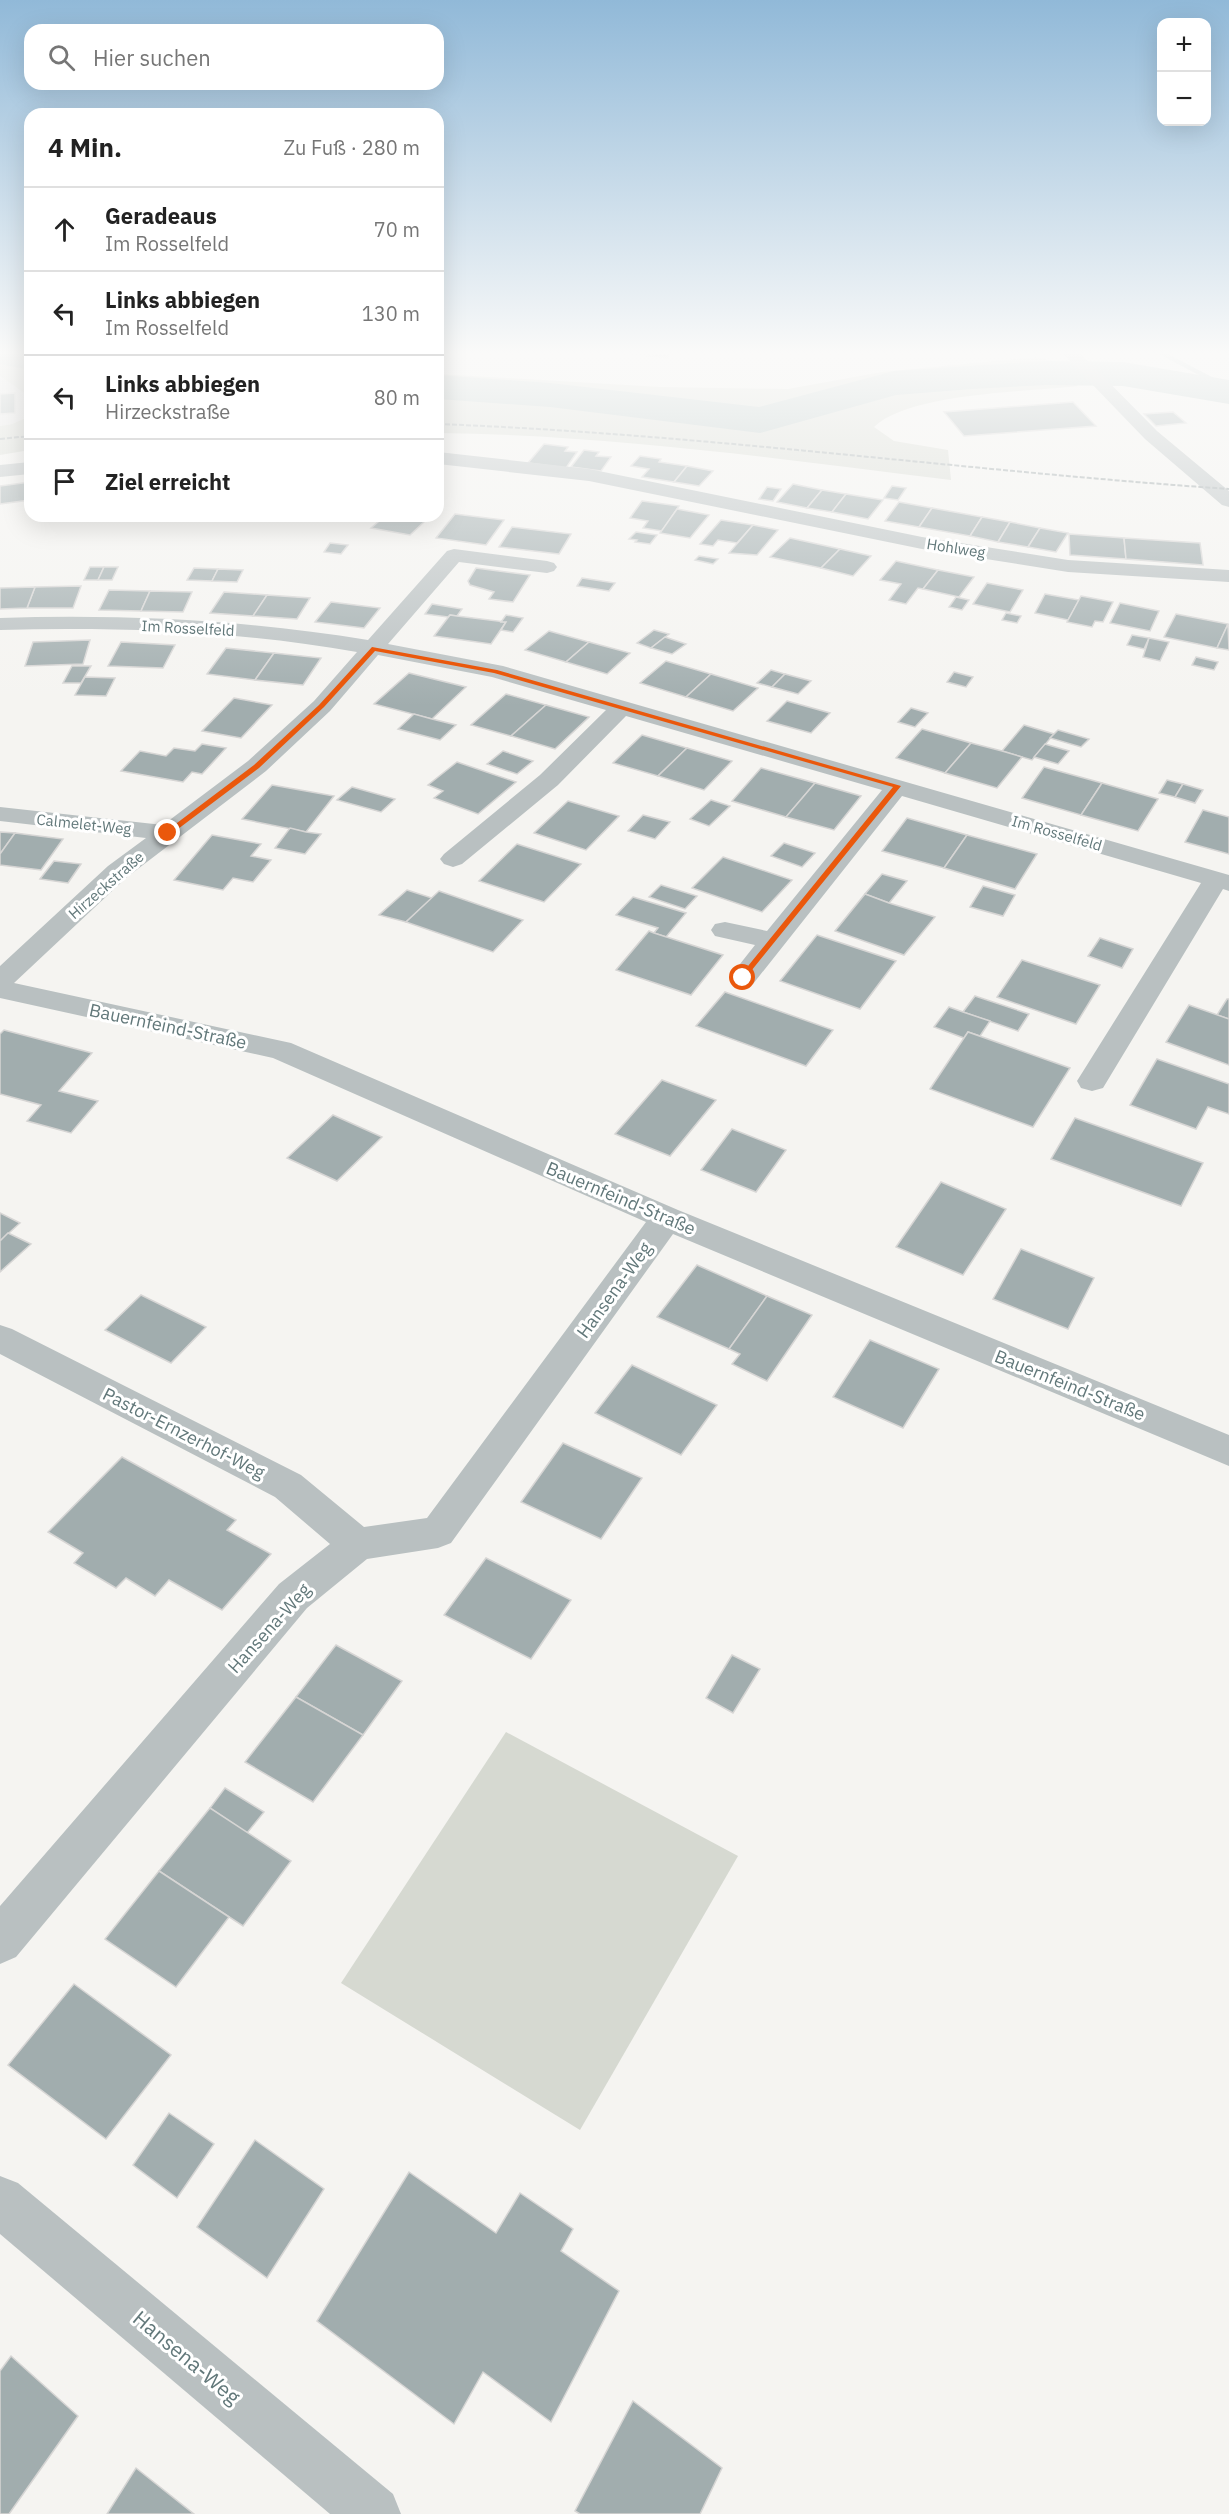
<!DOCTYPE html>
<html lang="de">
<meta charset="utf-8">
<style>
body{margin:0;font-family:"IBM Plex Sans",sans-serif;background:#f2f2f2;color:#222}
.controls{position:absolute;right:18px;top:18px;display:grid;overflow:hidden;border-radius:12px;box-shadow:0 6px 24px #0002}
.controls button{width:54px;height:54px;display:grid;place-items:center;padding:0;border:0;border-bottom:2px solid #e0e0e0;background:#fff;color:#222;font:30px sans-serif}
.stop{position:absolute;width:18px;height:18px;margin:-14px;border:4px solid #ea580c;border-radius:50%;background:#fff}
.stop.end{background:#ea580c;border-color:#fff;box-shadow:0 2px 6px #0008}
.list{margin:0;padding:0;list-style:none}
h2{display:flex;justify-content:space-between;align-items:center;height:78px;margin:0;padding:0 24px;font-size:26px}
h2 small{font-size:20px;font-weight:400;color:#767676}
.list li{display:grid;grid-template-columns:39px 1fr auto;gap:18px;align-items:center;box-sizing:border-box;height:84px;padding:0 24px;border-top:2px solid #e0e0e0}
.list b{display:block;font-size:22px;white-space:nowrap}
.list p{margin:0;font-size:20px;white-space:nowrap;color:#767676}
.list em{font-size:20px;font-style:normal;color:#767676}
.icon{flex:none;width:33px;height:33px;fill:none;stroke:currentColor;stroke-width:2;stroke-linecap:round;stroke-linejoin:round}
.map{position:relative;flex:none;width:1229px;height:2514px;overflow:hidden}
.search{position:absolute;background:#fff;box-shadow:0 6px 24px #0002;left:24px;top:24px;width:420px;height:66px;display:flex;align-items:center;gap:15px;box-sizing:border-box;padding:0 21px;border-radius:18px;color:#767676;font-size:22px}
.panel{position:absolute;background:#fff;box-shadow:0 6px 24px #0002;left:24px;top:108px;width:420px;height:414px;border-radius:18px}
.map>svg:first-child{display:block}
.built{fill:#e5e5e5}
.green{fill:#d6d9d1}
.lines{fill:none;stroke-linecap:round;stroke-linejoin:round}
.stream{fill:#b0c1c0;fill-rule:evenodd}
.river{fill:#b0c1c0;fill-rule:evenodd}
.building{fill:#a1adae;stroke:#d6d5d4;stroke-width:1.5}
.street{fill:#b9c0c1;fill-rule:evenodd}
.rail{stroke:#9aa4a6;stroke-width:2;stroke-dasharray:5 2;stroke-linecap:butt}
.route{fill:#ea580c}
.labels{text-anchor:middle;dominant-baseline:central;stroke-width:6;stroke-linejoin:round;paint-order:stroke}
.far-street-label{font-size:15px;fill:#62787a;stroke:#fff}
.street-label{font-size:18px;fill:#62787a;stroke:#fff}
.near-street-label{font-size:21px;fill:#62787a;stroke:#fff}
</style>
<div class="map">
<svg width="1229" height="2514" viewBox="0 0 1229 2514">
<rect width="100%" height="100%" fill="#f5f4f1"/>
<!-- built -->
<path class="built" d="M0 376 30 397V416L12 424 0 426Z"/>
<!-- green -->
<g class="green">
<path d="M0 354H30V397L0 376Z"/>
<path d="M1036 357 1057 362 1078 386C1027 392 909 393 874 427L894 441 948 450 951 480C781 459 610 435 438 433V374L660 387 788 389 882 372Z"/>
<path d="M30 416V450L0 455V426L12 424Z"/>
<path d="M506 1732 738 1856 580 2130 341 1983Z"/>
</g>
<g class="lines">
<!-- stream -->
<path class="stream" d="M1159 354H1168L1229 386V391Z"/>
<!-- river -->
<g class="river">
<path d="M0 354H30V370L0 364Z"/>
<path d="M1046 361 1123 362 1229 380V404L1123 386 1046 385 972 389 896 395 760 433 550 407 438 399V375L550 383 759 407 894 371Z"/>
</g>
</g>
<!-- building -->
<g class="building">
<path d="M630 354H669L668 358Z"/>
<path d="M15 393V413L0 414V394Z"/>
<path d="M1073 402 1096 426 964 436 944 412Z"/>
<path d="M1173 412 1186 423 1156 426 1144 414Z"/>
<path d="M544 444 568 447 565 451 577 452 566 468 528 463Z"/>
<path d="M584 450 599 452 596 456 611 457 601 471 571 467Z"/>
<path d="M640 456 661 459 659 462 687 466 674 482 642 477 649 469 631 466Z"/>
<path d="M687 466 713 471 699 486 674 482Z"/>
<path d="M30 482V500L0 504V486Z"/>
<path d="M793 484 822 490 807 508 777 502Z"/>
<path d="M892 486 906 488 898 500 884 498Z"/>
<path d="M767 487 781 489 773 501 759 499Z"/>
<path d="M822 490 846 494 832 512 807 508Z"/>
<path d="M846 494 883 500 868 519 832 512Z"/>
<path d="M642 501 679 506 662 531 643 528 648 521 630 518Z"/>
<path d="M899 502 932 508 919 527 885 521Z"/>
<path d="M932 508 982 517 970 536 919 527Z"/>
<path d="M677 509 709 515 690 538 660 533Z"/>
<path d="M455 514 504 520 486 545 436 538Z"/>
<path d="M385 516H396L425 521 410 535 371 528Z"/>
<path d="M982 517 1010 522 998 542 970 536Z"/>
<path d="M721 520 753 525 737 543 718 540 713 546 700 544Z"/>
<path d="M1010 522 1040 528 1028 547 998 542Z"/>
<path d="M753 525 778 530 757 555 729 553Z"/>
<path d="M512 527 571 534 559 554 499 547Z"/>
<path d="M1040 528 1068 533 1056 552 1028 547Z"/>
<path d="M636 532 657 535 650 544 635 542 637 540 629 539Z"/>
<path d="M1069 534 1124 538 1126 559 1070 555Z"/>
<path d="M790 538 840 549 821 568 770 557Z"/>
<path d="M1124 538 1200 543 1203 565 1126 559Z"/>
<path d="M330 543 348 545 341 554 324 552Z"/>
<path d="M840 549 871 556 853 576 821 568Z"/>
<path d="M699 556 718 559 713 564 695 560Z"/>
<path d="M896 561 938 570 923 589 918 588 906 604 889 600 901 584 880 580Z"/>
<path d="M90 567H104L98 580H84Z"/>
<path d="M104 567H118L112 580H98Z"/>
<path d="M194 568 218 569 212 581 187 580Z"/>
<path d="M476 568 530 575 513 602 489 599 494 592 470 585 468 581Z"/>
<path d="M218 569 243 570 237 582 212 581Z"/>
<path d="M938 570 974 577 959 597 923 589Z"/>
<path d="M582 578 615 583 609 591 577 586Z"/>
<path d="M987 583 1023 590 1010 612 973 604Z"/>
<path d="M81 586 73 608H27L35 587Z"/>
<path d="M35 587 27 608 0 609V588Z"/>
<path d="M109 590 150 591 141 611 99 610Z"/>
<path d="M150 591 192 592 183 612 141 611Z"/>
<path d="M224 592 267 595 253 616 210 613Z"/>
<path d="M1045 594 1079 600 1068 620 1035 613Z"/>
<path d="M267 595 310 598 297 619 253 616Z"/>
<path d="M1081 596 1113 602 1103 622 1095 621 1092 627 1067 622Z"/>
<path d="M956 597 969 600 962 610 949 607Z"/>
<path d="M331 602 380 608 364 628 315 622Z"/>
<path d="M1120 603 1159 611 1150 631 1110 623Z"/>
<path d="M432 604 462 609 457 616 450 615 448 617 425 614Z"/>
<path d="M1006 613 1021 616 1017 623 1002 620Z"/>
<path d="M1176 614 1228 624 1217 648 1164 637Z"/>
<path d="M450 615 457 616 506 622 491 644 434 636Z"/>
<path d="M506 615 523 618 513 632 501 630 506 622H501Z"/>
<path d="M1228 624 1229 650 1217 648Z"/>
<path d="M654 630 669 634 651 648 637 643Z"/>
<path d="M549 631 589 642 566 662 525 650Z"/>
<path d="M1132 635 1149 638 1144 649 1127 645Z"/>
<path d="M665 637 686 644 672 654 651 648Z"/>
<path d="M1149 638 1169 642 1160 661 1143 657Z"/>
<path d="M90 640 83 664 25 666 33 642Z"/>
<path d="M121 642 175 645 163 668 108 666Z"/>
<path d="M589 642 630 653 607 674 566 662Z"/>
<path d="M226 648 274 653 255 680 207 674Z"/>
<path d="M274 653 321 658 303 685 255 680Z"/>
<path d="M1196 657 1218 662 1214 670 1192 665Z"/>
<path d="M666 661 711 674 686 697 640 683Z"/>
<path d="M72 666H91L81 683H63Z"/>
<path d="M771 670 785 674 772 687 757 683Z"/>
<path d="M954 672 973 677 966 687 947 682Z"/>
<path d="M409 673 466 687 432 719 374 704Z"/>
<path d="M711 674 758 688 733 711 686 697Z"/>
<path d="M785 674 811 681 798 694 772 687Z"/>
<path d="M85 677 115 678 106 696 75 695Z"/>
<path d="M506 694 546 705 511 736 471 725Z"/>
<path d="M234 698 272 705 241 738 202 731Z"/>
<path d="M787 701 830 713 811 733 767 721Z"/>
<path d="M546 705 589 717 555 749 511 736Z"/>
<path d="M911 708 928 713 915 727 898 722Z"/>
<path d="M414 714 432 719 456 725 440 740 398 729Z"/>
<path d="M1024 725 1054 734 1032 760 1002 751Z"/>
<path d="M922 729 971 743 945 773 896 758Z"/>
<path d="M1058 730 1089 739 1081 747 1050 738Z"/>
<path d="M642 735 687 748 658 776 613 763Z"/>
<path d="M971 743 1002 751 1022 757 997 788 945 773Z"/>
<path d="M202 744 226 748 202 774 192 772 183 782 121 771 140 751 166 756 174 748 195 751Z"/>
<path d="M1045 744 1069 751 1058 764 1034 757Z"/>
<path d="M687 748 732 761 704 790 658 776Z"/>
<path d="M503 751 533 761 517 774 487 764Z"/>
<path d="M457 762 516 782 478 814 434 798 443 791 428 785Z"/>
<path d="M1044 767 1102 783 1081 815 1022 798Z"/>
<path d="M761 768 815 783 786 817 732 801Z"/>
<path d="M1167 780 1183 784 1175 797 1159 793Z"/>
<path d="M815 783 861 796 834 830 786 817Z"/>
<path d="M1102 783 1158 799 1138 831 1081 815Z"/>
<path d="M1183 784 1203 790 1195 803 1175 797Z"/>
<path d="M272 785 334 796 306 832 242 819Z"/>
<path d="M352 787 395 799 381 812 337 800Z"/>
<path d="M711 800 730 806 709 826 690 819Z"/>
<path d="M568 801 619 816 586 850 534 833Z"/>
<path d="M1203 810 1229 817V854L1185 842Z"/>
<path d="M643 815 670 822 655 839 628 831Z"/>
<path d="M907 818 967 835 944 868 882 851Z"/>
<path d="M290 828 306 832 321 834 305 854 275 848Z"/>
<path d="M0 832 15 833 0 854Z"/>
<path d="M15 833 63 839 41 870 0 865V854Z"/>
<path d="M212 835 261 844 251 856 271 860 253 882 233 878 223 890 174 880Z"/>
<path d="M967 835 1037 854 1015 889 944 868Z"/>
<path d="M784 843 815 853 802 867 771 856Z"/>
<path d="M517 844 581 864 544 902 479 881Z"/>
<path d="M723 857 792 880 762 912 692 888Z"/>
<path d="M54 861 81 864 68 883 40 879Z"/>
<path d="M882 874 907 881 889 903 865 894Z"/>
<path d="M661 885 697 896 685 909 649 897Z"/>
<path d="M983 886 1015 895 1003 916 970 907Z"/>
<path d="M407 890 432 898 406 922 379 915Z"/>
<path d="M439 891 523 920 493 952 406 922Z"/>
<path d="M865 894 889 903 935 917 904 955 835 931Z"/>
<path d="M633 897 686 913 666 937 654 933 658 928 616 915Z"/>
<path d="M649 931 654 933 723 955 691 995 616 970Z"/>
<path d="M817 935 896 961 860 1009 780 981Z"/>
<path d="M1100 938 1133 949 1122 968 1088 956Z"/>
<path d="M1022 960 1100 985 1076 1024 997 997Z"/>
<path d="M725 992 833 1030 806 1066 696 1026Z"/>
<path d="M975 996 1029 1014 1018 1031 963 1012Z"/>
<path d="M1227 999H1229V1019L1217 1015Z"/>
<path d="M1189 1005 1229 1019V1065L1166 1042Z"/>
<path d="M949 1007 963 1012 990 1021 980 1036 968 1032 964 1038 934 1027Z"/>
<path d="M4 1030 92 1053 59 1091 98 1101 71 1133 27 1121 41 1105 0 1094V1034Z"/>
<path d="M968 1032 1070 1068 1033 1127 930 1089Z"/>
<path d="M1157 1059 1229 1084V1114L1208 1107 1196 1129 1130 1105Z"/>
<path d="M662 1080 716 1100 670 1156 615 1134Z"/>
<path d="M333 1115 382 1137 337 1181 287 1158Z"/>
<path d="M1075 1118 1203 1163 1181 1206 1051 1159Z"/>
<path d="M732 1129 786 1150 756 1192 701 1170Z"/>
<path d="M941 1182 1006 1209 963 1275 896 1247Z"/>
<path d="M0 1213 20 1223 0 1241Z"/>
<path d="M8 1233 31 1244 0 1272V1241Z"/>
<path d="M1021 1249 1094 1278 1068 1329 993 1299Z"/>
<path d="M697 1265 767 1296 729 1349 657 1317Z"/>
<path d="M141 1295 206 1327 171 1363 105 1330Z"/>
<path d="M767 1296 812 1315 767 1381 732 1364 740 1354 729 1349Z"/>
<path d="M870 1340 939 1369 903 1428 833 1397Z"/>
<path d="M632 1365 717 1405 681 1455 595 1413Z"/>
<path d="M563 1443 642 1478 601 1539 521 1502Z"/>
<path d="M122 1457 236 1520 227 1530 271 1554 222 1610 169 1580 155 1596 126 1578 116 1588 74 1563 83 1553 48 1532Z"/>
<path d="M486 1558 571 1600 531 1659 444 1615Z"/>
<path d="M336 1645 402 1681 363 1735 296 1697Z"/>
<path d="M732 1655 760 1669 733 1713 706 1698Z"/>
<path d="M296 1697 363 1735 313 1802 245 1762Z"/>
<path d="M225 1788 264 1812 247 1833 210 1808Z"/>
<path d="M210 1808 291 1861 243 1926 159 1871Z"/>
<path d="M159 1871 229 1917 176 1987 105 1939Z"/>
<path d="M74 1984 171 2055 106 2139 8 2065Z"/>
<path d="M169 2113 214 2144 177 2198 133 2165Z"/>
<path d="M255 2140 324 2189 267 2278 197 2227Z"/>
<path d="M409 2172 496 2233 520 2193 573 2229 561 2251 619 2291 551 2422 483 2372 454 2424 317 2321Z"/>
<path d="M11 2356 78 2416 9 2514H0V2371Z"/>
<path d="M633 2401 722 2468 700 2514H580L575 2511Z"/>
<path d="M136 2468 194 2514H107Z"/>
</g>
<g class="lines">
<!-- street -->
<g class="street">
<path d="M1063 354H1081L1157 431 1229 491V507L1222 505 1145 439Z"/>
<path d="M438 452 589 469 922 537 1068 560 1229 570V582L1068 572 922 549 589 481 438 464Z"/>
<path d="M30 462V474L0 477V465Z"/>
<path d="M454 549 547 561 554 563 557 567 554 571 547 573 459 562 388 644 503 666 1229 875V891L1223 889 1103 1088 1092 1091 1081 1088 1077 1081 1201 883 902 796 753 984 743 987 733 984 729 978 755 945 715 936 711 930 715 924 725 922 767 931 882 790 626 716 558 785 462 864 453 867 444 864 440 859 444 854 540 775 606 710 492 677 378 655 330 711 266 771 126 878 14 983 291 1043 678 1210 1229 1435V1466L673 1234 451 1543 438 1548 367 1559 307 1608 16 1957 0 1964V1906L279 1584 330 1544 275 1497 0 1354V1325L12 1329 301 1475 364 1527 427 1518 646 1222 273 1058 0 998V966L108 866 146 838 0 821V807L163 825 248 761 314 701 357 652C239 631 120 627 0 630V618C123 614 246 620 368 640L447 551Z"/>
<path d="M0 2176 18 2183 393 2494 401 2514H330L0 2234Z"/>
</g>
<!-- rail -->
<g class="rail">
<path d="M438 424C703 434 965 471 1229 489"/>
<path d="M0 439 30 436"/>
</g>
</g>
<!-- sky -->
<linearGradient id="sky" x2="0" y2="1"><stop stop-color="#91b9d8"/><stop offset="0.5" stop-color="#fafaf9"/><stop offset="1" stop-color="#fafaf9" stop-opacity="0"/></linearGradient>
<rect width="1229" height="706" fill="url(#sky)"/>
<!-- route -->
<path class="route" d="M372 647 497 670 901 786 743 981 739 978 740 976 893 787 494 673 375 651 324 707 259 768 170 835H165V832L254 765 319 705Z"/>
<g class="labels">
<!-- far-street labels -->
<g class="far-street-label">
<text transform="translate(956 548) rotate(9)">Hohlweg</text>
<text transform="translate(188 628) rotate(3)">Im Rosselfeld</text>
<text transform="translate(84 824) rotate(6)">Calmelet-Weg</text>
<text transform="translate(1057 833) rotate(16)">Im Rosselfeld</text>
<text transform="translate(106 885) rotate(-41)">Hirzeckstraße</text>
</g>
<!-- street labels -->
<g class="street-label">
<text transform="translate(168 1026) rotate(12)">Bauernfeind-Straße</text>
<text transform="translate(621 1198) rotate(23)">Bauernfeind-Straße</text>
<text transform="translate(614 1290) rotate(-54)">Hansena-Weg</text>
<text transform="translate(1070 1385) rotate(22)">Bauernfeind-Straße</text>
<text transform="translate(184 1433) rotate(27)">Pastor-Ernzerhof-Weg</text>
<text transform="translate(269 1628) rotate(-48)">Hansena-Weg</text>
</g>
<!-- near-street labels -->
<g class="near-street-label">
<text transform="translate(187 2357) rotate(40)">Hansena-Weg</text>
</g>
</g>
</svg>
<div class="controls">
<button>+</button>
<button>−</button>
</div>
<div class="stop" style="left:743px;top:978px"></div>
<div class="stop end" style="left:168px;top:833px"></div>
<div class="search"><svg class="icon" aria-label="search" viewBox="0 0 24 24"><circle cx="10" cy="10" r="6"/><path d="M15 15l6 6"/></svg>Hier suchen</div>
<section class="panel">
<h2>4 Min.<small>Zu Fuß · 280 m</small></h2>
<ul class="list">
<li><svg class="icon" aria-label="ahead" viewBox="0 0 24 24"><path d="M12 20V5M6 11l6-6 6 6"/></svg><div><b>Geradeaus</b><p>Im Rosselfeld</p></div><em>70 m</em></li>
<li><svg class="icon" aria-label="left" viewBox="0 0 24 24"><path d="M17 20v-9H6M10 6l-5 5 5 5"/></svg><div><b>Links abbiegen</b><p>Im Rosselfeld</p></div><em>130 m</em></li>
<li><svg class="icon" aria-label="left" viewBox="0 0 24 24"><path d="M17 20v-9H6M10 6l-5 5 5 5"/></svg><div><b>Links abbiegen</b><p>Hirzeckstraße</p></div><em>80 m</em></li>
<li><svg class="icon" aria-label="arrive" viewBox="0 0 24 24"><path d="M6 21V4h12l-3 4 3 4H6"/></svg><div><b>Ziel erreicht</b></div></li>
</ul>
</section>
</div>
